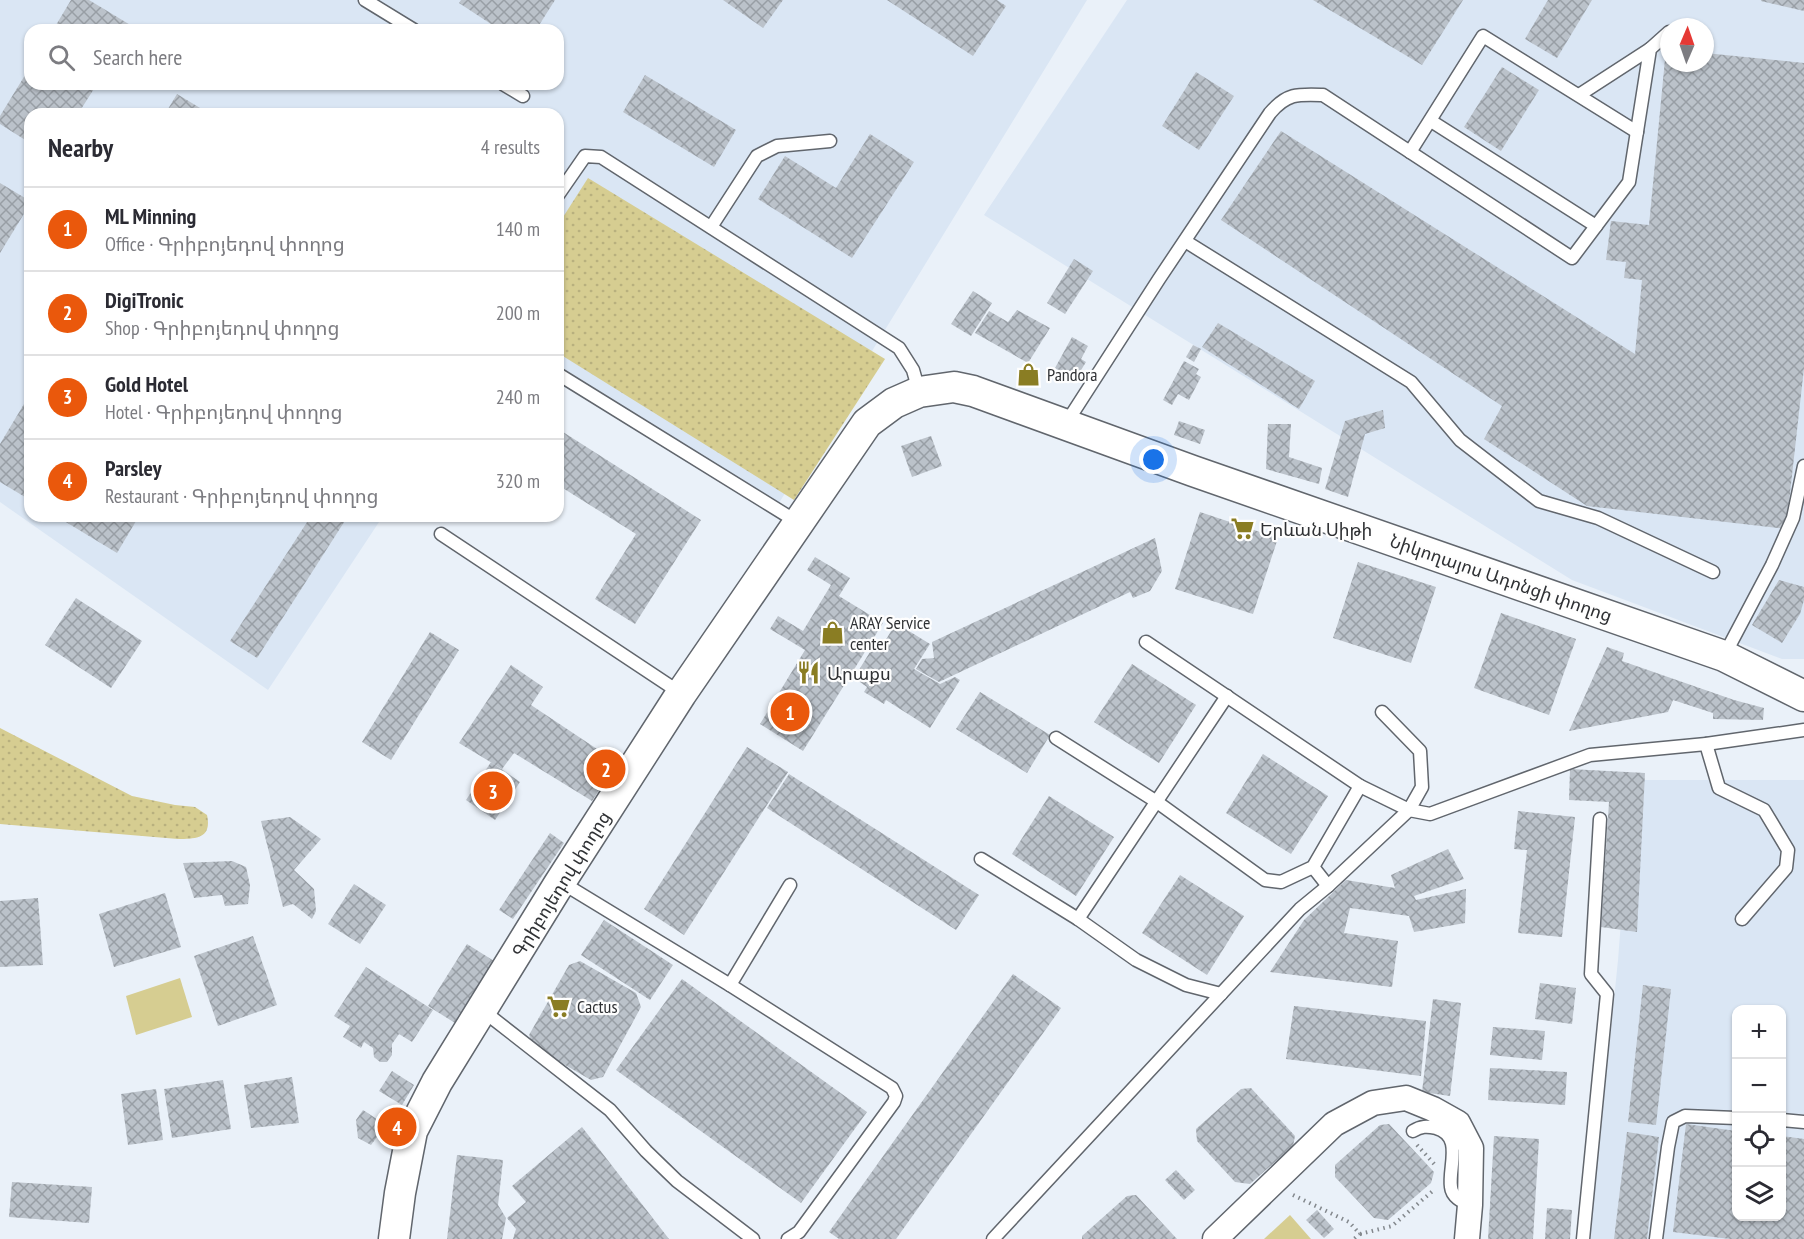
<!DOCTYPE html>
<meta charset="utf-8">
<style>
body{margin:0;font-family:"PT Sans Narrow","Noto Sans Armenian",sans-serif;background:#f7f7f7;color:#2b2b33}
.controls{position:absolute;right:18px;bottom:18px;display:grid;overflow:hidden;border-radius:12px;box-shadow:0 2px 4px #0004}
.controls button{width:54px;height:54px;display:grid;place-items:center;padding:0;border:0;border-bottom:2px solid #e1e1e2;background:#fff;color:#2b2b33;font:30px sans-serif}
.compass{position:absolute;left:1660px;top:18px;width:54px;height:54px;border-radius:50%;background:#fff;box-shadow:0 2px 4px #0004;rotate:2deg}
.you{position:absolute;left:1154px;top:460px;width:21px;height:21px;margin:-15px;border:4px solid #fff;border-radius:50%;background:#1a73e8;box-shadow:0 0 0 9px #1a73e833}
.badge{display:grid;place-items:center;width:39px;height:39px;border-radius:50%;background:#ea580c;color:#fff;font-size:20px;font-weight:700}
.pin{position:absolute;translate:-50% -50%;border:3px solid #fff;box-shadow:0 2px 6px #0006}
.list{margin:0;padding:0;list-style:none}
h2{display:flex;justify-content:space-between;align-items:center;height:78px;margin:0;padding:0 24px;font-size:26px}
h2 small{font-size:20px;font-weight:400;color:#7c7c81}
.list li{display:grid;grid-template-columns:39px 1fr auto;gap:18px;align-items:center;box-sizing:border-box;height:84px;padding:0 24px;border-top:2px solid #e1e1e2}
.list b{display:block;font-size:22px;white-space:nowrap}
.list p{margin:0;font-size:20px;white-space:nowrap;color:#7c7c81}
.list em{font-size:20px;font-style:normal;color:#7c7c81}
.icon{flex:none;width:33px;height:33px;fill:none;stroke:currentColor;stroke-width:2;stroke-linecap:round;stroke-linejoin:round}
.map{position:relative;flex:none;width:1804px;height:1239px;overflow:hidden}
.search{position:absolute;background:#fff;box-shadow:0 2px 4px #0004;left:24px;top:24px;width:540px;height:66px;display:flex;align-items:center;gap:15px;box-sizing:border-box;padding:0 21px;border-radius:18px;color:#7c7c81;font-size:22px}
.panel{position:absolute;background:#fff;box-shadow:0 2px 4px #0004;left:24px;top:108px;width:540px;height:414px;border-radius:18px}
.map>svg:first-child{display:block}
.built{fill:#dae6f4;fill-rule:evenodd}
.green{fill:#d6cd91}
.park{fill:url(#park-dots)}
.building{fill:url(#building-cross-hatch)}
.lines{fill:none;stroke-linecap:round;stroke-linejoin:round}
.service-casing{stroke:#61666d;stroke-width:15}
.minor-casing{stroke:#61666d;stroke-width:27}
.tertiary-casing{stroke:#61666d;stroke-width:33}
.path{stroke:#83888d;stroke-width:4;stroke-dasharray:1.5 4.5;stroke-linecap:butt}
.service{stroke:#fff;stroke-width:12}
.minor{stroke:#fff;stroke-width:24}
.tertiary{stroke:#fff;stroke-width:30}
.labels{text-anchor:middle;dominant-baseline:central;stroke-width:4.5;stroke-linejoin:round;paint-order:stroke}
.poi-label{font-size:18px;fill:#2f3134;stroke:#fefefe;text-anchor:start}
.street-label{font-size:18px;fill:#2f3134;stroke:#fefefe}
</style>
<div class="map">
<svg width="1804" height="1239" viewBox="0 0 1804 1239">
<defs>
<pattern id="park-dots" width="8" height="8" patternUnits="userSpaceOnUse" patternTransform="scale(1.5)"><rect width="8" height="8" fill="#d6cd91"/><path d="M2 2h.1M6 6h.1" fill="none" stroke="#b8b07e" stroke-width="1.8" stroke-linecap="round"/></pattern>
<pattern id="building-cross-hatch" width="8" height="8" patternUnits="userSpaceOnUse" patternTransform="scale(1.5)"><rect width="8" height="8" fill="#bbc2ca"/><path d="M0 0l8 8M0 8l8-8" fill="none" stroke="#989ea5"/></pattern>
</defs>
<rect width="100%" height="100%" fill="#eaf1f9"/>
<!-- built -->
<g class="built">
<path d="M0 0H1087L779 503 558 365V114H30V516H383L268 690 0 502ZM30 30H558V84H30Z"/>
<path d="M1127 0H1804V659H1782L1572 580 984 215ZM1669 27H1705V63H1669Z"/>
<path d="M1632 780H1804V1239H1590L1618 960ZM1736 1010H1782V1216H1736Z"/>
</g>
<!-- green -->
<g class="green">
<path d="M180 978 192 1017 136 1035 126 996Z"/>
<path d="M1290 1215 1311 1239H1264Z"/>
</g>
<!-- park -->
<g class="park">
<path d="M588 178 885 359 794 500 558 353V225Z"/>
<path d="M0 728 132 796 175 805 195 807 207 815C212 838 197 839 178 839L0 824Z"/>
</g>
<!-- building -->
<g class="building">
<path d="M71 0H89L132 26 130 30H53Z"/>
<path d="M461 0H555L536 30H500L459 3Z"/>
<path d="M723 0H783L763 28Z"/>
<path d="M887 0H997L1006 6 973 56Z"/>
<path d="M1313 0H1463L1422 65Z"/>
<path d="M1548 0H1592L1557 58 1525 39Z"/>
<path d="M1761 0H1804V11L1761 1Z"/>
<path d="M1666 49H1669V63H1705V53L1804 63V368L1786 529 1587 506 1484 439 1502 406 1221 220 1281 131 1635 354 1642 280 1624 278 1626 262 1606 260 1611 221 1649 225Z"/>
<path d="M30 67V84H97L78 114H30V143L0 124V116Z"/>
<path d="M1502 67 1539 90 1501 151 1464 127Z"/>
<path d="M1196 72 1234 96 1199 150 1162 126Z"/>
<path d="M645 75 736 130 714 167 623 112Z"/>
<path d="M177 94 210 114H165Z"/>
<path d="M870 134 914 162 852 258 758 199 785 156 836 188Z"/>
<path d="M0 183 30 201V204L0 253Z"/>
<path d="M1074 259 1093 271 1065 314 1047 303Z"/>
<path d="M973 291 992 303 971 336 951 324Z"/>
<path d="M1017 310 1050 328 1028 363 975 333 989 311 1008 322Z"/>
<path d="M1218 323 1315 381 1299 409 1202 347Z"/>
<path d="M1072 337 1088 346 1081 359 1086 362 1075 380 1055 368Z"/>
<path d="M1193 345 1201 349 1194 362 1186 357Z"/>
<path d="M1184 361 1199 369 1196 374 1201 377 1189 400 1178 394 1172 405 1163 400Z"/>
<path d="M30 394V500L0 482V444Z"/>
<path d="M1383 410 1385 428 1365 434 1348 497 1325 489 1345 421Z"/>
<path d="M1179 421 1205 430 1200 444 1174 435Z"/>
<path d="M1268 424H1291L1289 457 1322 468 1319 484 1266 469Z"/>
<path d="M563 432 701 520 635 624 595 599 636 534 558 485V440Z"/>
<path d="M931 436 942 466 912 477 901 446Z"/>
<path d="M1200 512 1278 538 1253 614 1175 589Z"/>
<path d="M56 516H139L117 553Z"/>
<path d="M311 516H348L257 658 230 641Z"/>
<path d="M1155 538 1162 571 1150 591 1133 598 1130 592 939 682 916 669 922 659 934 658 932 642Z"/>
<path d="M815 557 850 578 839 596 883 623 803 751 760 724 805 650 770 629 778 616 803 631 831 585 807 570Z"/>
<path d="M1358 562 1436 587 1411 663 1333 638Z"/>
<path d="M1779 580 1804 587V600L1800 614 1782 643 1752 625Z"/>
<path d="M76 598 142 641 111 688 45 645Z"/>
<path d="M1501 613 1576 639 1549 715 1474 688Z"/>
<path d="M896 623 930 644 914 669 940 684 955 677 960 680 930 728 886 700 884 704 864 692 867 687 854 678 873 647 879 651Z"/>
<path d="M430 632 459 650 391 760 362 742Z"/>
<path d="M1607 647 1624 653 1622 661 1734 700 1764 708 1763 720 1713 719V713L1673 700 1668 712 1569 731Z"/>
<path d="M1132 664 1196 705 1159 763 1094 722Z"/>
<path d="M511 665 543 687 531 705 615 761 603 784 592 801 514 753 502 769 459 743Z"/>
<path d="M980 692 1050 735 1027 773 956 729Z"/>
<path d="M747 747 788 772 684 935 644 909Z"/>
<path d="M1263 754 1328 796 1291 854 1226 813Z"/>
<path d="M491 762 520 782 495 820 466 800Z"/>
<path d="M1570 769 1645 773 1637 932 1601 927 1609 802 1569 800Z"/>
<path d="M789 774 979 895 956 930 767 808Z"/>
<path d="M1049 796 1114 837 1076 896 1012 854Z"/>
<path d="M1518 811 1575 817 1562 937 1518 933 1527 850 1514 849Z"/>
<path d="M290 817 321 839 294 870 314 889 316 911 312 919 293 904 283 907 261 821Z"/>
<path d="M550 833 564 843 513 919 499 910Z"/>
<path d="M1448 849 1464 879 1414 896 1416 900 1466 889 1465 923 1414 932 1409 916 1350 908 1344 933 1398 941 1392 987 1270 972 1304 920 1346 880 1395 888 1391 875Z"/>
<path d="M232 861 246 867 250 885 248 904 225 906 222 895 194 898 183 863Z"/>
<path d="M1180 875 1244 916 1207 975 1142 933Z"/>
<path d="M354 884 386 905 360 944 328 924Z"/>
<path d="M165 893 181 947 114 967 99 914Z"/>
<path d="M38 898 43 965 0 967V901Z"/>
<path d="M604 920 673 965 650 1000 581 955Z"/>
<path d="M253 936 277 1005 218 1026 194 956Z"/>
<path d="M467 944 494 961 455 1023 428 1006Z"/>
<path d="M580 961 636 993 641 1007 603 1077 591 1080 534 1047 529 1035 569 965Z"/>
<path d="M366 967 433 1010 412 1042 399 1034 392 1044V1055L387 1062H380L374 1057 373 1048 364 1042 361 1048 343 1037 350 1026 334 1016Z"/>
<path d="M1013 974 1061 1008 896 1239H839L829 1232Z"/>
<path d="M682 979 867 1112 801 1203 616 1070Z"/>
<path d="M1540 983 1576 988 1572 1024 1535 1019Z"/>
<path d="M1643 985 1671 989 1656 1125 1628 1122Z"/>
<path d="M1433 999 1461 1003 1450 1096 1422 1092Z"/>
<path d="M1294 1006 1426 1021 1421 1076 1286 1059Z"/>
<path d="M1493 1027 1545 1031 1542 1060 1490 1055Z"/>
<path d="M1490 1068 1567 1072 1565 1105 1488 1100Z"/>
<path d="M392 1071 414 1085 402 1105 379 1091Z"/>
<path d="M292 1077 299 1123 251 1128 244 1085Z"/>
<path d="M223 1080 231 1129 172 1138 164 1089Z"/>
<path d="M1251 1088 1295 1136 1293 1146 1250 1184 1235 1182 1197 1141 1196 1129 1241 1089Z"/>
<path d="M156 1089 163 1140 128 1145 121 1094Z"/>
<path d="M363 1110 386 1125 371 1145 358 1138 356 1120Z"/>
<path d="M1389 1124 1434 1172 1431 1183 1388 1220 1374 1218 1335 1177V1165L1380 1125Z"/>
<path d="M1686 1124 1736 1131V1216H1782V1136L1804 1139V1239H1730L1673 1232Z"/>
<path d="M582 1127 669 1239H513L516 1229 507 1218 526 1202 512 1186Z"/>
<path d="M1627 1132 1659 1137 1647 1239H1614Z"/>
<path d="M1494 1136 1539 1139 1533 1239H1488Z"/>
<path d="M457 1155 503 1160 498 1205 506 1218 502 1239H447Z"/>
<path d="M1176 1170 1195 1190 1184 1200 1165 1180Z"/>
<path d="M12 1182 92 1187 89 1223 9 1217Z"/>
<path d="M1136 1195 1177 1239H1082V1236L1127 1196Z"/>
<path d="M1547 1208 1572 1210 1570 1239H1545Z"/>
<path d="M1317 1210 1334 1229 1324 1238 1306 1220Z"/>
</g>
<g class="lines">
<defs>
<g id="service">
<path d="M365 0 414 30"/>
<path d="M503 84 523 96"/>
<path d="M1579 95 1650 49"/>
<path d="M1431 121 1596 226"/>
<path d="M1410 152 1483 36 1637 132"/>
<path d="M558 195 585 156 601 157 899 348 913 370 919 391"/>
<path d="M711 227 757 156 777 146 830 141"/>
<path d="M1185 241 1411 382 1460 440 1539 501 1598 518 1713 572"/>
<path d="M558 374 799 523"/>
<path d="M1065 425 1159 279 1270 113C1287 93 1298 94 1323 95L1572 258 1629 182 1650 49 1669 32"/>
<path d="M441 534 682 694"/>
<path d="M1146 642 1360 786 1409 810 1422 787 1420 751 1382 712"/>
<path d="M1724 656 1772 565 1793 518 1804 466"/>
<path d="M1056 738 1157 802 1265 880 1281 882 1313 867 1360 786"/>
<path d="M1706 744 1719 788 1764 810 1788 850 1786 868 1742 919"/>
<path d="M981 859 1078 919 1136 960 1186 985 1221 994"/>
<path d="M1313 867 1328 886"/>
<path d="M569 887 730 985 892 1088 896 1096 894 1102 799 1232 788 1239"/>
<path d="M1078 919 1227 696"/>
<path d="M730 985 790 885"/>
<path d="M491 1017 610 1110 646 1151 677 1181 753 1239"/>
<path d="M1782 1120 1804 1122"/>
<path d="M1413 1131C1421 1126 1427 1126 1436 1128 1464 1136 1448 1167 1451 1187 1452 1197 1461 1201 1470 1205"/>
<path d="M993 1239 1300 909 1328 886 1409 810 1430 814 1590 755 1706 744 1804 730"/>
<path d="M1583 1239 1607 994 1591 974 1600 819"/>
<path d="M1656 1239 1668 1147 1673 1122 1685 1116 1736 1118"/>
</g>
<path id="minor" d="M1215 1239 1334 1124 1373 1103 1406 1098 1433 1109 1458 1123 1471 1148 1470 1205 1467 1239"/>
<path id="tertiary" d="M394 1239 400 1193 412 1131 437 1082 559 884 681 694 867 423 894 403 919 392 954 387 973 391 1193 471 1724 656 1804 696"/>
</defs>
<!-- service casing -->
<use href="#service" class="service-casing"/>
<!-- minor casing -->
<use href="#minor" class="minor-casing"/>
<!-- tertiary casing -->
<use href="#tertiary" class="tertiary-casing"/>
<!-- path -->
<g class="path">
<path d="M1417 1145 1436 1166"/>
<path d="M1293 1195 1349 1222 1360 1234 1354 1239"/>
<path d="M1360 1234 1392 1226 1435 1189"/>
</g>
<!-- service -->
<use href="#service" class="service"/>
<!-- minor -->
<use href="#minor" class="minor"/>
<!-- tertiary -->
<use href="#tertiary" class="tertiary"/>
</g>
<!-- icons -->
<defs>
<symbol id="shop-bare" viewBox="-9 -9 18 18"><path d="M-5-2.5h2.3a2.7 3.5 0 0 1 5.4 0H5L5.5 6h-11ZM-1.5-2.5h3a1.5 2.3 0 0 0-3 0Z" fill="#8a7d23" stroke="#fefefe" stroke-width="2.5" paint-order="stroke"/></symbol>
<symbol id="supermarket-bare" viewBox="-9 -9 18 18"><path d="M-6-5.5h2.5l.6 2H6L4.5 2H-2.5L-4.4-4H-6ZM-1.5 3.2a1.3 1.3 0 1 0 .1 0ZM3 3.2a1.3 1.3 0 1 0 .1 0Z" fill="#8a7d23" stroke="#fefefe" stroke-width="2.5" paint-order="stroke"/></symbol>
<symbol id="restaurant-bare" viewBox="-9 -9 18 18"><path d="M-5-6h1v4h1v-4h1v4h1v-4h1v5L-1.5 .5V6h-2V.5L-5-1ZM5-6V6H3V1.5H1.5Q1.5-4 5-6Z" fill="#8a7d23" stroke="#fefefe" stroke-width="2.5" paint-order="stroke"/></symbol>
</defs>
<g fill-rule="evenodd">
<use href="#shop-bare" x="1012" y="358" width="33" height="33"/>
<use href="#supermarket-bare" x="1226" y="512" width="33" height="33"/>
<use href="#shop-bare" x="816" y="616" width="33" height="33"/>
<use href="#restaurant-bare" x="792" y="656" width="33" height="33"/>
<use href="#supermarket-bare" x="542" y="990" width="33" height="33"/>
</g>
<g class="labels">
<!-- poi labels -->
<g class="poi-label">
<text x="1047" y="374">Pandora</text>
<text x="1260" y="529">Երևան Սիթի</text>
<text x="850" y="622">ARAY Service<tspan x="850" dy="21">center</tspan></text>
<text x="827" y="673">Արաքս</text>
<text x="577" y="1006">Cactus</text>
</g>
<!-- street labels -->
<g class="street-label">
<text transform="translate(1501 578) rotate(19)">Նիկողայոս Ադոնցի փողոց</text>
<text transform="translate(561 884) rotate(-58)">Գրիբոյեդով փողոց</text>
</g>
</g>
</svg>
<div class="controls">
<button>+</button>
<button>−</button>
<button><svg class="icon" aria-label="locate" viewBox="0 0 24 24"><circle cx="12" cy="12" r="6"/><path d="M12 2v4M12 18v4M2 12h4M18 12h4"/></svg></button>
<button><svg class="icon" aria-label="layers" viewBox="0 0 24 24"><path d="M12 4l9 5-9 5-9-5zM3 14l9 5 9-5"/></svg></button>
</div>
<svg class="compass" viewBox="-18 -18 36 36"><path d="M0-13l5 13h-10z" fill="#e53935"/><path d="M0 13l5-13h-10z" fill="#7c7c81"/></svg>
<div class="you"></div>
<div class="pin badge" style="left:790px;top:712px">1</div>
<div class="pin badge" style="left:606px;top:769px">2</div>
<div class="pin badge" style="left:493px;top:791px">3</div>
<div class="pin badge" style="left:397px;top:1127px">4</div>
<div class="search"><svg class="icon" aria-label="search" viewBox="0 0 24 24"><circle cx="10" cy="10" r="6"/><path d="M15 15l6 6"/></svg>Search here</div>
<section class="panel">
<h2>Nearby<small>4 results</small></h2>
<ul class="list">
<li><span class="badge">1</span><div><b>ML Minning</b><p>Office · Գրիբոյեդով փողոց</p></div><em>140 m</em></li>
<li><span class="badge">2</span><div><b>DigiTronic</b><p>Shop · Գրիբոյեդով փողոց</p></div><em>200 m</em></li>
<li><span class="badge">3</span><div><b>Gold Hotel</b><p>Hotel · Գրիբոյեդով փողոց</p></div><em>240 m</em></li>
<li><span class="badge">4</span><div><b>Parsley</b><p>Restaurant · Գրիբոյեդով փողոց</p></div><em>320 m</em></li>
</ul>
</section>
</div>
